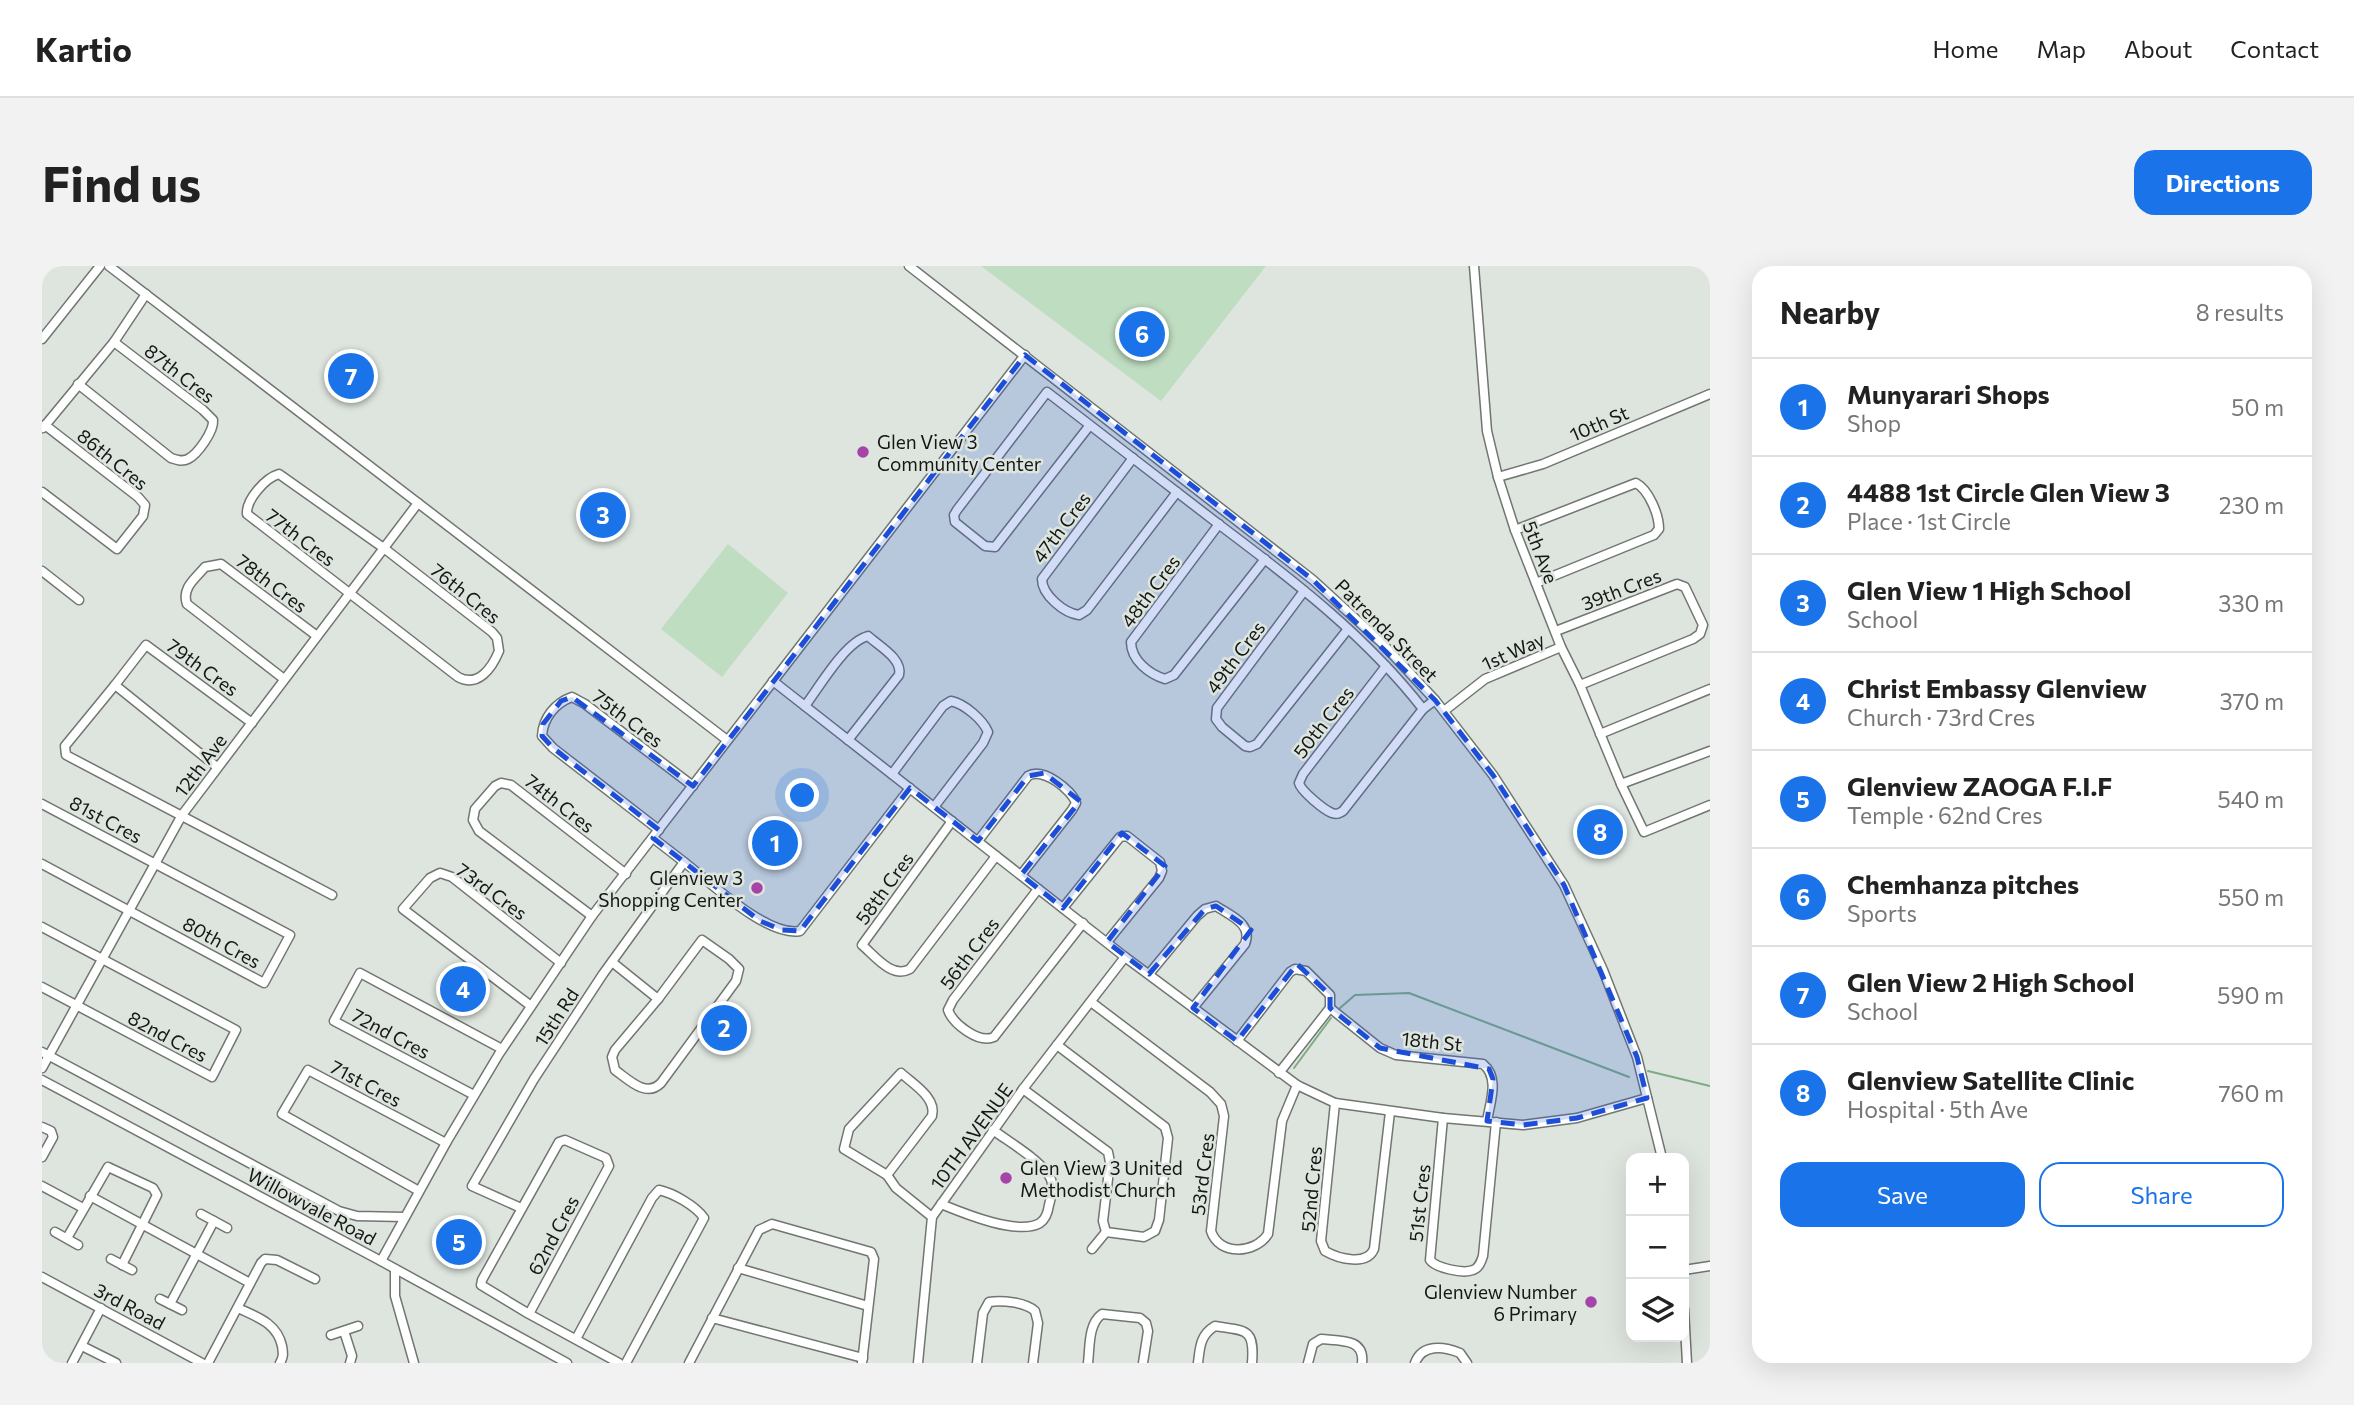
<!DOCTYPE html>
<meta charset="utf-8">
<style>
body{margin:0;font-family:Commissioner,sans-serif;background:#f2f2f2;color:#222}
.controls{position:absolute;right:21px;bottom:21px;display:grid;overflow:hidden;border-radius:14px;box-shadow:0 7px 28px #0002}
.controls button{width:63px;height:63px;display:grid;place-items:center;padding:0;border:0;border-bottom:2px solid #e0e0e0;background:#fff;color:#222;font:35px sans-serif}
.you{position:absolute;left:761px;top:530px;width:24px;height:24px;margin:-18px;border:5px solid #fff;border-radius:50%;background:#1a73e8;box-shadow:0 0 0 10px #1a73e833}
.badge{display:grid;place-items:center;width:46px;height:46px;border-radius:50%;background:#1a73e8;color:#fff;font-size:23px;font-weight:700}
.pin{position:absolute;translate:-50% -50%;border:4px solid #fff;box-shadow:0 2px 7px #0006}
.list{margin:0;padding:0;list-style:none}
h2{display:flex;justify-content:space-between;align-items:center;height:91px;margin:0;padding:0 28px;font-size:30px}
h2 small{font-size:23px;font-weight:400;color:#767676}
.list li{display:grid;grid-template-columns:46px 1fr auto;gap:21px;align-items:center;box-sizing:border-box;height:98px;padding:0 28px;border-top:2px solid #e0e0e0}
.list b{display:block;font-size:26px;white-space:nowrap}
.list p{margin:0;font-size:23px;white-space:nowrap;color:#767676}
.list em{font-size:23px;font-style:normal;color:#767676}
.actions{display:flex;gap:14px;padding:21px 28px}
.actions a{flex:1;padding:16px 0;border:2px solid #1a73e8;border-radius:21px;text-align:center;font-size:24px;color:#1a73e8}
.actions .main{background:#1a73e8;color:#fff}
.icon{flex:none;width:38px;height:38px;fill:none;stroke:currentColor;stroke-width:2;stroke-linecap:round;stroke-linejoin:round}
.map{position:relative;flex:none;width:1668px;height:1097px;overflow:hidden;border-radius:21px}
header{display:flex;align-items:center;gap:42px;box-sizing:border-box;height:98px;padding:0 35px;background:#fff;border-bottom:2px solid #e0e0e0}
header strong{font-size:33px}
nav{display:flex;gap:38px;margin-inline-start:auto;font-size:24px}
.intro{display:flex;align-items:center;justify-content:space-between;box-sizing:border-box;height:168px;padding:0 42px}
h1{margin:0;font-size:49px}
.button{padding:18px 32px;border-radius:21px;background:#1a73e8;color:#fff;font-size:24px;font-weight:700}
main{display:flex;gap:42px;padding:0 42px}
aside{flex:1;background:#fff;border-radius:21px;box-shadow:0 7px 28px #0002}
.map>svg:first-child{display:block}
.green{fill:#bfddc1}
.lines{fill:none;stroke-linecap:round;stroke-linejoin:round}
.stream{stroke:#7eac82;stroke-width:2}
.minor-casing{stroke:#707670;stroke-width:11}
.minor{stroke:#fff;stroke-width:8}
.marked{fill:#1d4ed8;fill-opacity:0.2;stroke:#1d4ed8;stroke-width:5;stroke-dasharray:14 9;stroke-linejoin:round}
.poi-dot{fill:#a643a9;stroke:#dee5de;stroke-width:2.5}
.labels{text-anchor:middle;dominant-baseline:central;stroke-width:5;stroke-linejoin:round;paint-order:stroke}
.street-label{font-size:19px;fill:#141715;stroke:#dee5de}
.poi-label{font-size:19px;fill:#141715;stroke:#dee5de;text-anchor:start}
</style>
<header>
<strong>Kartio</strong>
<nav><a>Home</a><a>Map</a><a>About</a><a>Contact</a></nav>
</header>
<div class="intro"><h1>Find us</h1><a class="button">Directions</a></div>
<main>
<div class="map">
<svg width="1668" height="1097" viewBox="0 0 1668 1097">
<rect width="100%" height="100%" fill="#dee5de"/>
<!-- green -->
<g class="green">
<path d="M939 0H1224L1119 135Z"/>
<path d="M686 278 746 327 680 411 619 363Z"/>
</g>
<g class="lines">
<!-- stream -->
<g class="stream">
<path d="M1298 742 1313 729 1367 727 1587 811"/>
<path d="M1252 802 1289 752"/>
<path d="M1606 805 1668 820"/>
</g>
<defs>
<g id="minor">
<path d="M67 0 685 474"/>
<path d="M867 0 1271 314 1340 377 1393 434 1451 509 1522 619 1561 704 1595 791 1620 892"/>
<path d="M1432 0 1445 165 1456 211 1473 264 1519 381 1538 419 1579 518 1602 566 1668 539"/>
<path d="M0 73 58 0"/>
<path d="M36 118 129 192C135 194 140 196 146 193 156 188 172 165 171 154L161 144 72 76"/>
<path d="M1048 159 953 281 943 280 913 256 912 249 915 244 1005 126C1063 171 1121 215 1179 260 1251 314 1325 371 1381 443L1393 434"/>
<path d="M1 162 72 76 104 28"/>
<path d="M1091 192 1000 313C1000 329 1022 347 1037 349L1045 344 1135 226"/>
<path d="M237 208 343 283 450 366 455 372 457 385C450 402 436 422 416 411L205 248C204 234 223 212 237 208Z"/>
<path d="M1456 211 1501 198 1668 128"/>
<path d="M0 226 75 283 101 250 103 239 96 231 3 159"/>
<path d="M1177 258 1089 376C1089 394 1107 408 1123 413L1132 409 1223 293"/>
<path d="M1473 264 1594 217C1607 224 1617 249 1617 263L1612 269 1494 317"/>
<path d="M0 305 37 334"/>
<path d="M1262 325 1175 442 1174 453 1180 461 1203 480 1208 481 1215 478 1306 363"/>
<path d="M1514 365 1635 318 1643 321 1661 359 1658 368 1651 373 1538 419"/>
<path d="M1344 400 1261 508 1257 517C1259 525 1282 544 1290 547 1296 549 1297 547 1301 545L1381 443"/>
<path d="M242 413 145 338C139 322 154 312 163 301L179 298 275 370"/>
<path d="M731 415 1083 691 1255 819 1293 837 1401 852 1481 859 1535 852 1605 832"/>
<path d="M73 419 23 480 24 489 290 629"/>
<path d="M763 440C778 420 803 376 826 370 837 380 861 393 857 409L806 474"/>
<path d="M1402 445 1443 413 1519 381"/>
<path d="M1558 468 1668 423"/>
<path d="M175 501 73 419 104 379 210 457"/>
<path d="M850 508 901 440 909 435C923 438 941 454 946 466L941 477 892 541"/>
<path d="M1579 518 1668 485"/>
<path d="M0 538 248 669 222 717 0 598"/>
<path d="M910 555 820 679C833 690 850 713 868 703L954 590"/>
<path d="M617 564 511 482 500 470C501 452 513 437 530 431L543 438 651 520"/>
<path d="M936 575 986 510C1001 501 1030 524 1034 537L1030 544 979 609"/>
<path d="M642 596C668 616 725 671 758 665L868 522"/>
<path d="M996 623 911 734 906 744C911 758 937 778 952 771L1041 657"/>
<path d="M1021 642 1078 571 1085 570 1118 596 1120 605 1117 612 1065 676"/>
<path d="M550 650 437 565 431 554 433 543 453 520 459 517 469 519 584 608"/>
<path d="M0 661 194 764 170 811 0 721"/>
<path d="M660 674 687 693 697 703 694 715 619 817C604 832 587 814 573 804L570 791 573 784 616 733Z"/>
<path d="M570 696 616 733"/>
<path d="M1107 708 1155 650 1163 643 1174 640C1189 650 1211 658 1203 678L1151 742"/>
<path d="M1049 736 1168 826 1179 838 1182 850 1169 965C1177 990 1213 988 1226 968L1240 855 1255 819"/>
<path d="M489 740 361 643 388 612 398 607 410 611 519 697"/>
<path d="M1288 742 1338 782 1354 789 1441 798C1458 812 1448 836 1445 855"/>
<path d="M1195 775 1248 706 1253 703 1264 705 1288 729V742L1237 807"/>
<path d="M0 786 297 945 315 950 362 951"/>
<path d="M0 802 140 549 376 237"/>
<path d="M859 807C871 818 895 832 890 850L845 909 802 883 807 863Z"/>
<path d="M0 814 339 995 525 1097"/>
<path d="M981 823 1066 886 1068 896 1061 955 1064 966 1102 971 1113 965 1117 954 1126 872 1123 861 1015 779"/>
<path d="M432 829 292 755 318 707 460 783"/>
<path d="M1293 837 1279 975 1283 985C1297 993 1325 1000 1332 983L1348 846"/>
<path d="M1401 852 1388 994C1394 1002 1421 1008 1431 1004 1437 1002 1439 996 1441 990L1454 856"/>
<path d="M0 861 9 865 11 871 0 891"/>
<path d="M845 909 854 922 890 951"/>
<path d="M0 920 41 942"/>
<path d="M377 925 240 848 266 804 404 877"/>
<path d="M48 930 208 1017"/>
<path d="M899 938C921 947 976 970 998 957 1004 953 1006 946 1007 939 1010 928 1013 917 1006 908 995 892 967 876 951 864"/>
<path d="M479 942 430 920 492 813 561 708 642 596 611 572"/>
<path d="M159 948 185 962"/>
<path d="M13 966 36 979"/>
<path d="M25 972 66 901 111 922 115 929 80 999"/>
<path d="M1050 983 1064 966"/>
<path d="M69 993 90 1004"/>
<path d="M339 995 404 877 457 788 550 650 983 89"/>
<path d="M696 1002 826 1040"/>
<path d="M353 1003V1030L372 1097"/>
<path d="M1642 1004 1668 1000"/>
<path d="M0 1011 160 1097"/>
<path d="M118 1033 140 1044"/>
<path d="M128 1038 172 955"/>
<path d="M196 1042C215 1051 235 1057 240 1080 241 1087 242 1090 238 1097"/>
<path d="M1642 1043 1645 1097"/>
<path d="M487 1048 567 900 564 892 523 874 517 876 440 1014 439 1019 487 1048 577 1097"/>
<path d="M670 1052 821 1092"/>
<path d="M302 1065 310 1090 308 1097"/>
<path d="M289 1069 316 1060"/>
<path d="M534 1073 610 932 617 924C631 927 654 940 662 952L584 1097"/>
<path d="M40 1080 74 1097"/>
<path d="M30 1097 59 1042"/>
<path d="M166 1097 219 997 223 993 235 994 273 1013"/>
<path d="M647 1097 717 964 730 958 829 986 832 993 820 1097"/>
<path d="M876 1097 890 951 981 823 1083 691"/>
<path d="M935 1097 941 1047 947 1036C960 1034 983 1036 993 1045L996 1057 991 1097"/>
<path d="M1046 1097C1048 1081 1046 1058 1060 1048L1098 1052 1104 1057 1106 1065 1101 1097"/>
<path d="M1156 1097C1158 1081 1158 1069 1173 1060 1203 1065 1213 1061 1210 1097"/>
<path d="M1266 1097 1271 1078 1279 1073C1298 1075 1323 1072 1320 1097"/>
<path d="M1373 1097C1380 1078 1401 1080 1418 1087L1425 1097"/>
</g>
</defs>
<!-- minor casing -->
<use href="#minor" class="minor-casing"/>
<!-- minor -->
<use href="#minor" class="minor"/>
</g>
<!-- marked area -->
<path class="marked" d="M983 89 1271 314 1393 434 1451 509 1522 619 1595 791 1605 832 1535 852 1481 859 1445 855 1451 813 1447 803 1338 782 1288 742V729L1255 698 1195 775 1151 742 1209 664 1174 640 1163 643 1107 708 1065 676 1123 600 1080 567 1021 642 979 609 1038 535 1002 507 986 510 936 575 868 522 758 665 740 664 718 655 611 572 617 564 511 482 500 470 501 458 519 435 530 431 651 520Z"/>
<!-- markers -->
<g class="poi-dot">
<circle cx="821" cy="186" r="7"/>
<circle cx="715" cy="622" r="7"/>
<circle cx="964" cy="912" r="7"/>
<circle cx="1549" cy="1036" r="7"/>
</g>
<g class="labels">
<!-- street labels -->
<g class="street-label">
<text transform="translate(138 107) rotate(38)">87th Cres</text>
<text transform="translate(1557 157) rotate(-23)">10th St</text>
<text transform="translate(71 193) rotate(39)">86th Cres</text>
<text transform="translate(1019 261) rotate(-53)">47th Cres</text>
<text transform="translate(259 271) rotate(37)">77th Cres</text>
<text transform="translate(1499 286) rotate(69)">5th Ave</text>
<text transform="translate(230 317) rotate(37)">78th Cres</text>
<text transform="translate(1579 323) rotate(-21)">39th Cres</text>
<text transform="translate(1108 325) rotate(-53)">48th Cres</text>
<text transform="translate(424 327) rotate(39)">76th Cres</text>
<text transform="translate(1345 364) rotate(45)">Patrenda Street</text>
<text transform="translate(1471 385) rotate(-24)">1st Way</text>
<text transform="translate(1193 391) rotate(-53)">49th Cres</text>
<text transform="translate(161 401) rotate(36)">79th Cres</text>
<text transform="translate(586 452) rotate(37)">75th Cres</text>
<text transform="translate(1281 456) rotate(-52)">50th Cres</text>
<text transform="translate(158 499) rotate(-53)">12th Ave</text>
<text transform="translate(518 537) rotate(38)">74th Cres</text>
<text transform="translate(64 553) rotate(28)">81st Cres</text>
<text transform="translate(842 622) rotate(-54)">58th Cres</text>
<text transform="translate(450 625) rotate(36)">73rd Cres</text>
<text transform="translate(180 676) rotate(29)">80th Cres</text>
<text transform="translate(927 687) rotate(-53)">56th Cres</text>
<text transform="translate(514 751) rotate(-57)">15th Rd</text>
<text transform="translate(349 767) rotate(28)">72nd Cres</text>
<text transform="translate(126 770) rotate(28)">82nd Cres</text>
<text transform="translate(1390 775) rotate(6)">18th St</text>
<text transform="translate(324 817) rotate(28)">71st Cres</text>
<text transform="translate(929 870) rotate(-54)">10TH AVENUE</text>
<text transform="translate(1160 908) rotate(-83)">53rd Cres</text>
<text transform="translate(1269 923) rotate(-85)">52nd Cres</text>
<text transform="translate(1377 937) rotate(-84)">51st Cres</text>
<text transform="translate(270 940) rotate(28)">Willowvale Road</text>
<text transform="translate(511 969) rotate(-62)">62nd Cres</text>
<text transform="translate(88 1040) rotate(28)">3rd Road</text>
</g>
<!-- poi labels -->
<g class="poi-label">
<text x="835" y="175">Glen View 3<tspan x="835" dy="22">Community Center</tspan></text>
<text x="701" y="611" text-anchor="end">Glenview 3<tspan x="701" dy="22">Shopping Center</tspan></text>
<text x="978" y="901">Glen View 3 United<tspan x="978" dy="22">Methodist Church</tspan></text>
<text x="1535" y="1025" text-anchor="end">Glenview Number<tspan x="1535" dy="22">6 Primary</tspan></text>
</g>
</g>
</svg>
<div class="controls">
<button>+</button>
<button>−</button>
<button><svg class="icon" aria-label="layers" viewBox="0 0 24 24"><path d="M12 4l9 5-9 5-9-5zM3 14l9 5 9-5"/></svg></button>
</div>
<div class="you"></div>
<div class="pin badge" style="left:733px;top:577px">1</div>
<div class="pin badge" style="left:682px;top:762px">2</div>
<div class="pin badge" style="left:561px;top:249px">3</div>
<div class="pin badge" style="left:421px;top:723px">4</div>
<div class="pin badge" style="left:417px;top:976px">5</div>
<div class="pin badge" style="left:1100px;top:68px">6</div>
<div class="pin badge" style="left:309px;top:110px">7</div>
<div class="pin badge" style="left:1558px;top:566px">8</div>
</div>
<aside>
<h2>Nearby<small>8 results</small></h2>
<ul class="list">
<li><span class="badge">1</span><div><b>Munyarari Shops</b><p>Shop</p></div><em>50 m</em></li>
<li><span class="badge">2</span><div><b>4488 1st Circle Glen View 3</b><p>Place · 1st Circle</p></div><em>230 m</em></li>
<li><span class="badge">3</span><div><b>Glen View 1 High School</b><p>School</p></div><em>330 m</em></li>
<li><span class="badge">4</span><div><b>Christ Embassy Glenview</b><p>Church · 73rd Cres</p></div><em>370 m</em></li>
<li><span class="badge">5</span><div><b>Glenview ZAOGA F.I.F</b><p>Temple · 62nd Cres</p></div><em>540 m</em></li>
<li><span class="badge">6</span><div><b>Chemhanza pitches</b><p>Sports</p></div><em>550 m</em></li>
<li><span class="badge">7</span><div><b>Glen View 2 High School</b><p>School</p></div><em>590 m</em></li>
<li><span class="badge">8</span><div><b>Glenview Satellite Clinic</b><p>Hospital · 5th Ave</p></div><em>760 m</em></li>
</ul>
<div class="actions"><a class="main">Save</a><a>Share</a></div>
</aside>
</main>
